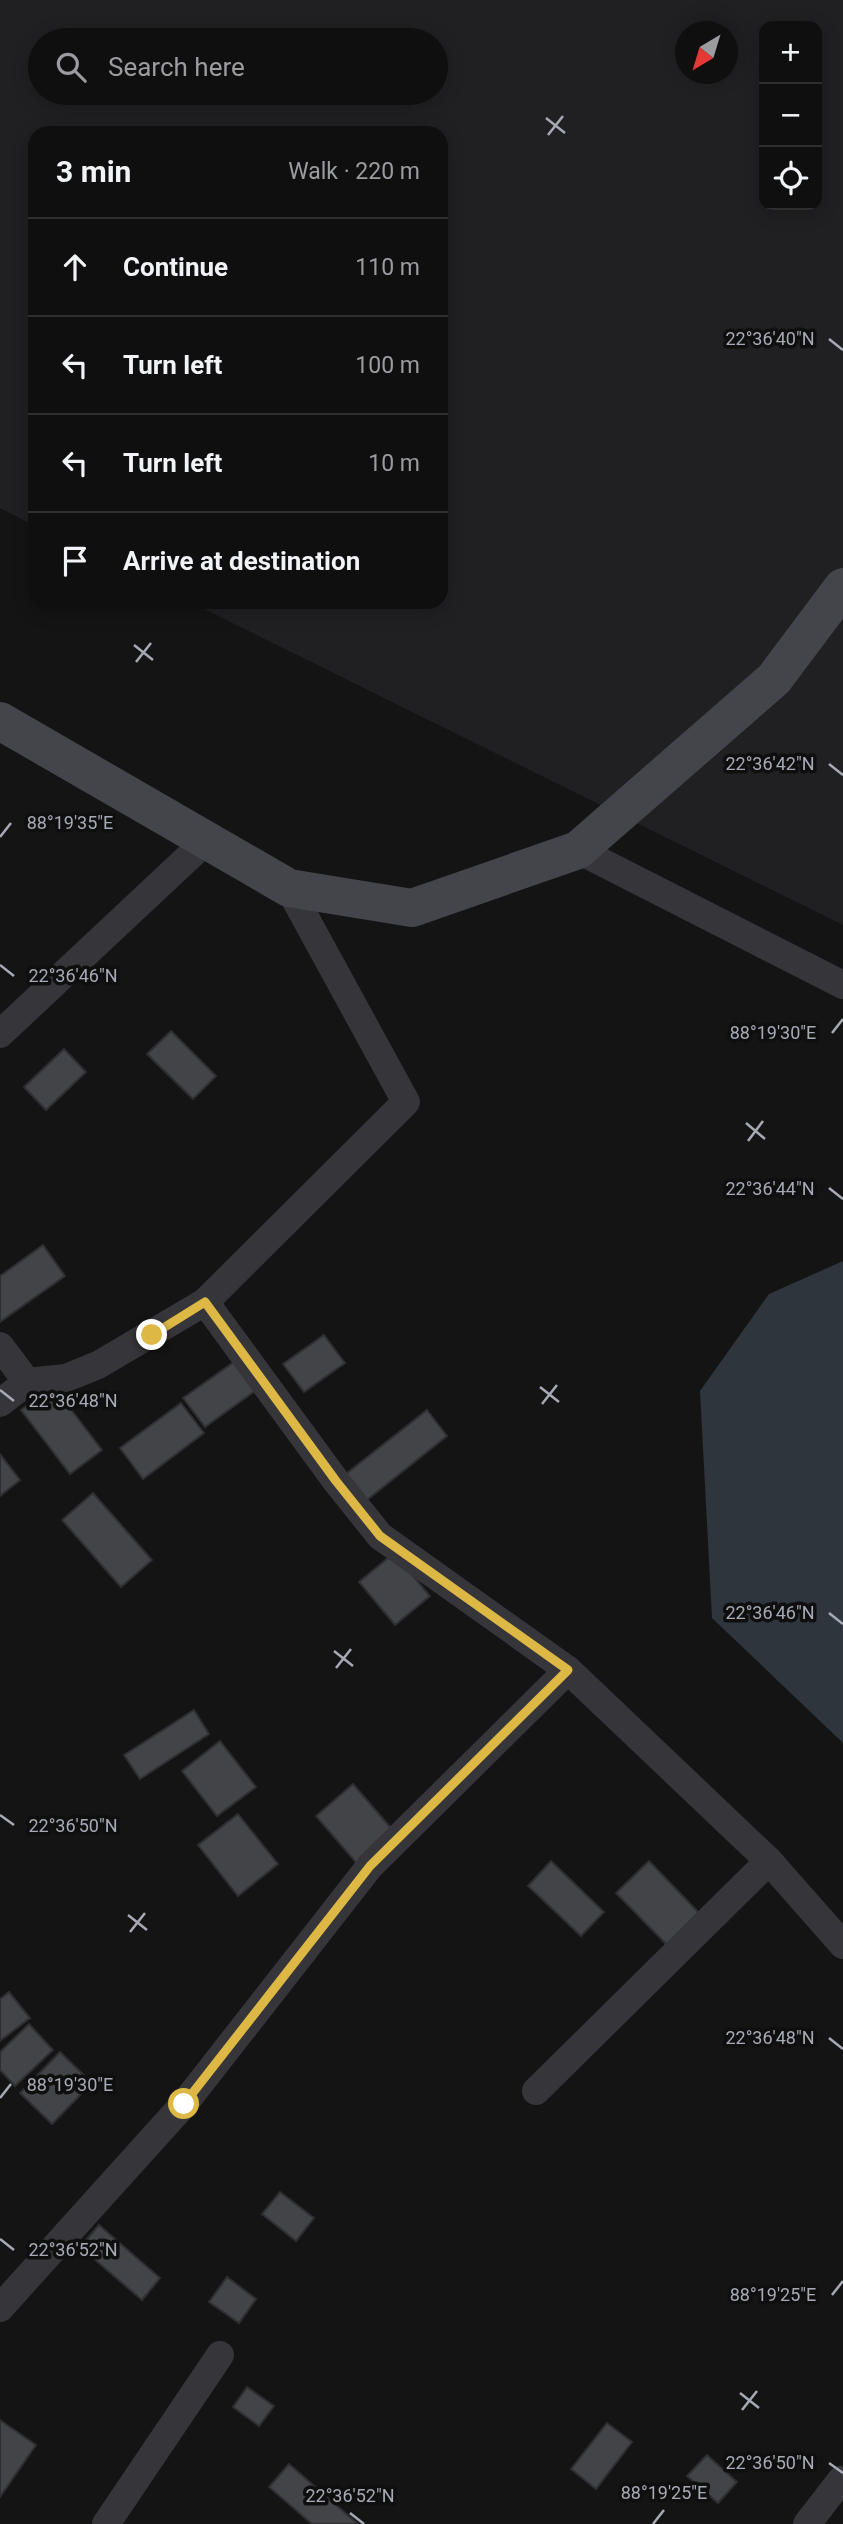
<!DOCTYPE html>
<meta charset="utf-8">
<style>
body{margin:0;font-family:Roboto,sans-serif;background:#1d1d1e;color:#f1f3f6}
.controls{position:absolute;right:21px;top:21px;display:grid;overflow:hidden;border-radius:14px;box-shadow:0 4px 18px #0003}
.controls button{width:63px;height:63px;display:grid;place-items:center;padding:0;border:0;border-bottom:2px solid #2f2f30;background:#0f0f10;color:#f1f3f6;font:35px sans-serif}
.compass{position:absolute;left:675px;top:21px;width:63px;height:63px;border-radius:50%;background:#0f0f10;box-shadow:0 4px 18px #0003;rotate:218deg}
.stop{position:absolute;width:21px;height:21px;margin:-16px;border:5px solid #ddb845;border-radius:50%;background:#fff}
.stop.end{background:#ddb845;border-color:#fff;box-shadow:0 2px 7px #0008}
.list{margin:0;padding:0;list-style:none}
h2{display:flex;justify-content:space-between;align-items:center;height:91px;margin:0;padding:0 28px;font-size:30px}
h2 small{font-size:23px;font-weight:400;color:#9b9c9f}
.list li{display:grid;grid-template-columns:46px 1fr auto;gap:21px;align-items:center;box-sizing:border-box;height:98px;padding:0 28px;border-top:2px solid #2f2f30}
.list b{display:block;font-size:26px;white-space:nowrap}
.list em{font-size:23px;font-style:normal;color:#9b9c9f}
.icon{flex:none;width:38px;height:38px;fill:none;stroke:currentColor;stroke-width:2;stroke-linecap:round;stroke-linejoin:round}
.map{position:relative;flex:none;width:843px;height:2524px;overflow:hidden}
.search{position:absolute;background:#0f0f10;box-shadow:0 4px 18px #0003;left:28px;top:28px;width:420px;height:77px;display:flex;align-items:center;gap:18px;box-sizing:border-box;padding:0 24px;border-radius:38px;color:#9b9c9f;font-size:26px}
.panel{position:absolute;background:#0f0f10;box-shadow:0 4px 18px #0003;left:28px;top:126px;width:420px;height:483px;border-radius:21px}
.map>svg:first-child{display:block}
.built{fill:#202022;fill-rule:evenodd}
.water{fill:#2f353d}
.building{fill:#434448;stroke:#2f2e31;stroke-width:2}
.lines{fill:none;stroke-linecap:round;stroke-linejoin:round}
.street{stroke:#36363a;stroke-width:28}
.secondary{stroke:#44454a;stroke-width:38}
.route{stroke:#ddb845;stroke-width:9}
.ticks{fill:none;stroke:#a7aab4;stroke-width:2.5}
.ticks-label{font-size:18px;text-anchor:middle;fill:#a7aab4;stroke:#0f0f10;stroke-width:7;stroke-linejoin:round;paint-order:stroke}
</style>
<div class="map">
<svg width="843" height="2524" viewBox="0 0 843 2524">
<rect width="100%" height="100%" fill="#141415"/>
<!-- built -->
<path class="built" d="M0 0H843V925L190 602H441V133H35V526L0 508ZM764 26H817V205H764ZM686 32H728V74H686ZM40 40H436V93H40Z"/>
<!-- water -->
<path class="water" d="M843 1261V1743L712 1618 700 1391 769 1294Z"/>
<!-- building -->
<g class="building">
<path d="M171 1031 216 1076 193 1099 147 1054Z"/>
<path d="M64 1049 86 1072 46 1110 24 1087Z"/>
<path d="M43 1245 65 1276 0 1322V1276Z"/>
<path d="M324 1335 345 1363 304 1392 283 1364Z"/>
<path d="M241 1357 262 1386 205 1427 183 1398Z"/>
<path d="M53 1386 102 1450 70 1474 21 1410Z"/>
<path d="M181 1403 204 1433 143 1479 120 1448Z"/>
<path d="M427 1410 447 1436 363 1503 342 1477Z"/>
<path d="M0 1454 20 1480 0 1496Z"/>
<path d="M93 1493 152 1560 121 1587 62 1520Z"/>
<path d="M394 1553 430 1596 395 1625 359 1582Z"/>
<path d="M194 1710 209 1734 140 1779 124 1755Z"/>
<path d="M220 1741 256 1787 217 1816 182 1771Z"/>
<path d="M353 1784 397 1835 360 1867 316 1816Z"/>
<path d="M238 1814 278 1864 238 1896 198 1845Z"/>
<path d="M551 1861 604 1912 581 1936 528 1886Z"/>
<path d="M649 1861 703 1917 671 1949 616 1893Z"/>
<path d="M9 1992 30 2018 0 2041V1999Z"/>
<path d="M29 2024 53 2050 15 2086 0 2070V2052Z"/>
<path d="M60 2052 92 2083 52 2124 20 2093Z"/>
<path d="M280 2192 314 2218 296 2241 262 2214Z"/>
<path d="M99 2225 160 2278 142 2300 80 2247Z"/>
<path d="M227 2277 256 2299 239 2323 209 2302Z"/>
<path d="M247 2387 274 2406 259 2426 233 2407Z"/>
<path d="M0 2420 36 2445 0 2497Z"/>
<path d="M607 2423 632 2442 596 2489 571 2469Z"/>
<path d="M707 2455 737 2482 718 2503 687 2476Z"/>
<path d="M289 2464 358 2524H312L269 2487Z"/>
</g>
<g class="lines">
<!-- street -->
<g class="street">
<path d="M578 850 843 985"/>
<path d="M0 1034 207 840"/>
<path d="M205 1302 336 1481 380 1536 568 1670 769 1861 843 1945"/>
<path d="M0 1346 27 1382 66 1378 98 1365 205 1302 406 1102 289 888"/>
<path d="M0 1403 27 1382"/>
<path d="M536 2091 769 1861"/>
<path d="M0 2308 184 2104 370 1866 568 1670"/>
<path d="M106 2524 220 2355"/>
<path d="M807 2524 841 2480"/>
</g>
<!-- secondary -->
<path class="secondary" d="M0 721 289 888 412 908 578 850 774 679 843 587"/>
</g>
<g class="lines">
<!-- route -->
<path class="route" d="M152 1335 205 1302 336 1481 380 1536 568 1670 370 1866 184 2104"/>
</g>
<!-- ticks -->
<path class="ticks" d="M546 118 565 133M548 135 563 116M829 339 843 350M134 645 153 660M136 662 151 643M829 764 843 775M0 837 11 823M0 965 14 976M832 1033 843 1019M746 1123 765 1139M748 1141 763 1121M829 1188 843 1199M540 1387 559 1402M0 1390 14 1401M542 1404 557 1385M829 1613 843 1624M334 1651 353 1666M336 1668 351 1649M0 1815 14 1825M128 1915 147 1930M130 1932 145 1913M829 2038 843 2049M0 2098 11 2084M0 2239 14 2250M832 2295 843 2281M740 2393 759 2408M742 2410 757 2391M829 2463 843 2473M350 2513 364 2524M653 2524 664 2510"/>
<g class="ticks-label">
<text x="770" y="345">22°36'40"N</text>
<text x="770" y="770">22°36'42"N</text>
<text x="70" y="829">88°19'35"E</text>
<text x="73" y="982">22°36'46"N</text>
<text x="773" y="1039">88°19'30"E</text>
<text x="770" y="1195">22°36'44"N</text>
<text x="73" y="1407">22°36'48"N</text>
<text x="770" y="1619">22°36'46"N</text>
<text x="73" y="1832">22°36'50"N</text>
<text x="770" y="2044">22°36'48"N</text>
<text x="70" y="2091">88°19'30"E</text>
<text x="73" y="2256">22°36'52"N</text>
<text x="773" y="2301">88°19'25"E</text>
<text x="770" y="2469">22°36'50"N</text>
<text x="664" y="2499">88°19'25"E</text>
<text x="350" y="2502">22°36'52"N</text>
</g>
</svg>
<div class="controls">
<button>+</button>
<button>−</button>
<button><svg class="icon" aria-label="locate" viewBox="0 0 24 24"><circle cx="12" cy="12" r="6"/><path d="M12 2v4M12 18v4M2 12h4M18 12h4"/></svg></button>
</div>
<svg class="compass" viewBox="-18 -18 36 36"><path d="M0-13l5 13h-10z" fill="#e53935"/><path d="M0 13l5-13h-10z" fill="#9b9c9f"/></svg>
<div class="stop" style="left:184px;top:2104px"></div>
<div class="stop end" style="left:152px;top:1335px"></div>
<div class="search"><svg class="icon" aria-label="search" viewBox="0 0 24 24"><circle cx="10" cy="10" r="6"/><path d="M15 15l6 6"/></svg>Search here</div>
<section class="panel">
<h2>3 min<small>Walk · 220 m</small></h2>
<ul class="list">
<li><svg class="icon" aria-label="ahead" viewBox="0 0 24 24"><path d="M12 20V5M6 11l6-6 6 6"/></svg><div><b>Continue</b></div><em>110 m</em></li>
<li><svg class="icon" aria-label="left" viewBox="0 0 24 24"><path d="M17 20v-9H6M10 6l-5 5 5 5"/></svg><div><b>Turn left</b></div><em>100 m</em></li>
<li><svg class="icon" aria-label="left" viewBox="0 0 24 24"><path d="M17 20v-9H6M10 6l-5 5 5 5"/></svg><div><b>Turn left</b></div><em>10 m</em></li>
<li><svg class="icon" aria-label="arrive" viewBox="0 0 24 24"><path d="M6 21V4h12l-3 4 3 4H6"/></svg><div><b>Arrive at destination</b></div></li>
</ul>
</section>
</div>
